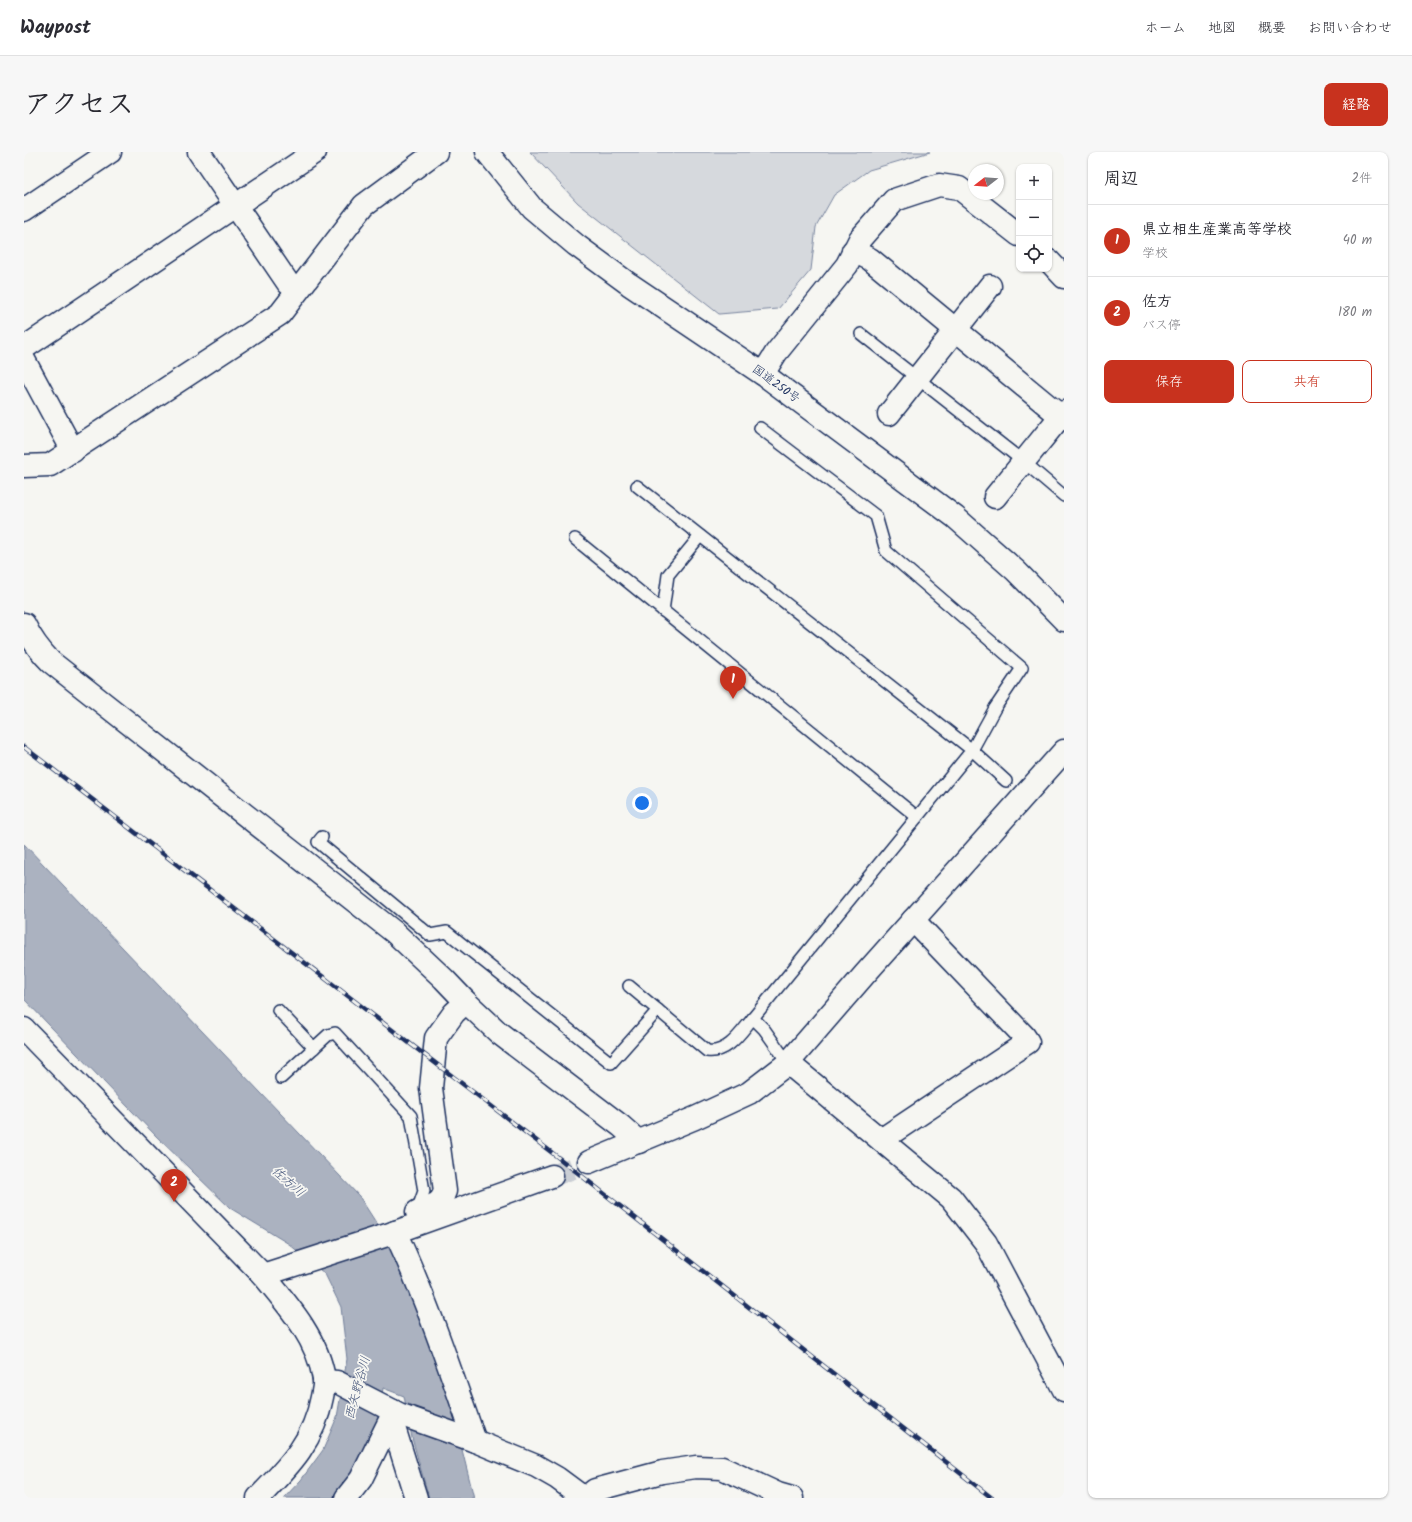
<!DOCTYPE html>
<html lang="ja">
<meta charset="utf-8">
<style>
body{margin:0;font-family:Kalam,"Klee One",sans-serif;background:#f7f7f7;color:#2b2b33}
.controls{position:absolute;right:12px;top:12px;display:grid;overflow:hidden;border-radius:8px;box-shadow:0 1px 3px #0004}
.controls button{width:36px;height:36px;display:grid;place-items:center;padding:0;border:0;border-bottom:1px solid #e1e1e2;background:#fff;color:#2b2b33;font:20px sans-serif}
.compass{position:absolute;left:944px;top:12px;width:36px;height:36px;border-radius:50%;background:#fff;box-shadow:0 1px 3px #0004;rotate:253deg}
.you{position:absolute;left:618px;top:651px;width:14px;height:14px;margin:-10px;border:3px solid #fff;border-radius:50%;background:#1a73e8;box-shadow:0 0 0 6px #1a73e833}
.badge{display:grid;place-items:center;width:26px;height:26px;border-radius:50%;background:#c8321e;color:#fff;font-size:13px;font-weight:700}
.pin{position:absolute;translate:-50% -33px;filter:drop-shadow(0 1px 2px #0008)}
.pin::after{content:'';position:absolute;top:21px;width:14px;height:12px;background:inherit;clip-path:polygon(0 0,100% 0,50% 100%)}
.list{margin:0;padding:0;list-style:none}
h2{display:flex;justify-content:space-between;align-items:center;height:52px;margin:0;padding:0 16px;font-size:17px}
h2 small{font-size:13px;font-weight:400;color:#7c7c81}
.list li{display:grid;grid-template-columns:26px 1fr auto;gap:12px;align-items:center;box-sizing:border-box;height:72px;padding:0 16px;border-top:1px solid #e1e1e2}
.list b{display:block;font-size:15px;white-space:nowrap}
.list p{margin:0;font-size:13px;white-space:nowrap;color:#7c7c81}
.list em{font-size:13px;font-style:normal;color:#7c7c81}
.actions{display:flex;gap:8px;padding:12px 16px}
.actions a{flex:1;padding:9px 0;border:1px solid #c8321e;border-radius:8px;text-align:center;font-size:14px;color:#c8321e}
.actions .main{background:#c8321e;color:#fff}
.icon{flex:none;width:22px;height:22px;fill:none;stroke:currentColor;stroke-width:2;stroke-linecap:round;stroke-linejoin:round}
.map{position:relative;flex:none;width:1040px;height:1346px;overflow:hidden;border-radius:8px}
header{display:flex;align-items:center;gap:24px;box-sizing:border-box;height:56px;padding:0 20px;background:#fff;border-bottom:1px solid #e1e1e2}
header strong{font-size:19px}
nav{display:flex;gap:22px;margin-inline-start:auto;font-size:14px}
.intro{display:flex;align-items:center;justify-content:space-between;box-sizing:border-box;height:96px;padding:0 24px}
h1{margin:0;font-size:28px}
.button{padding:10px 18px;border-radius:8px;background:#c8321e;color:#fff;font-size:14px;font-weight:700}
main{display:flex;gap:24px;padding:0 24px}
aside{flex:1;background:#fff;border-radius:8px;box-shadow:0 1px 3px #0004}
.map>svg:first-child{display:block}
.green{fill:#d6d9dd;stroke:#78849e}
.water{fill:#abb2c0;stroke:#717e99}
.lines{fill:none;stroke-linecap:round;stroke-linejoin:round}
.minor-tunnel{stroke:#caced4;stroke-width:22;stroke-dasharray:22 11;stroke-linecap:butt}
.service-casing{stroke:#1b2f5e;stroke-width:14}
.minor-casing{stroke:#1b2f5e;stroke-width:25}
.tertiary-casing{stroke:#1b2f5e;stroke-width:25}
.trunk-casing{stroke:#1b2f5e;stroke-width:25}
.service{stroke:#f6f6f2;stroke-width:11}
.minor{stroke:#f6f6f2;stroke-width:22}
.tertiary{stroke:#f6f6f2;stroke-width:22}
.trunk{stroke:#f6f6f2;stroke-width:22}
.rail-casing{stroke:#1b2f5e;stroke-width:4.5}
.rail{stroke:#f6f6f2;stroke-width:3;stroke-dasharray:9;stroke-linecap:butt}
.labels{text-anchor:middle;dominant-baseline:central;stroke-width:3.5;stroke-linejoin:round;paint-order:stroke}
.street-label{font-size:12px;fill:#1b2f5e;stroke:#f6f6f2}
.water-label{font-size:13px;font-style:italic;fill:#46567b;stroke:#f6f6f2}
</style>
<header>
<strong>Waypost</strong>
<nav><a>ホーム</a><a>地図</a><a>概要</a><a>お問い合わせ</a></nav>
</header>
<div class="intro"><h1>アクセス</h1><a class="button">経路</a></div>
<main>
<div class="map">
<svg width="1040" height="1346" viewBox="0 0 1040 1346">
<rect width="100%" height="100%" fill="#f6f6f2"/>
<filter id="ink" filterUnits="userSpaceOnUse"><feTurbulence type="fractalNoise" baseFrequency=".025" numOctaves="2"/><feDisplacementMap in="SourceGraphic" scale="8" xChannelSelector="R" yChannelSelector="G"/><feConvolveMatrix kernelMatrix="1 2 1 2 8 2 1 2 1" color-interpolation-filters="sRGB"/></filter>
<g filter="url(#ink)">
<!-- green -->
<path class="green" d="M506 0H906L845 18 810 43 792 75 787 118 754 157 695 162 554 51Z"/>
<!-- water -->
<path class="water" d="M0 692 335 1044 367 1094 416 1209 450 1346H405L388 1286 380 1244 359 1236 354 1272 335 1311 312 1346H260L277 1328 299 1298 313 1265 323 1207 317 1155 301 1122 265 1092 206 1056 132 984 0 847Z"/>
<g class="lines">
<!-- minor-tunnel -->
<path class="minor-tunnel" d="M528 1024 565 1010"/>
<defs>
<g id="service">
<path d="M837 182 1000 310 1040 344"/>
<path d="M736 276 852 364 862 399 998 516 971 556 948 598 982 629"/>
<path d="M613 334 948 598 729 866"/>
<path d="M551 387 893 665"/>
<path d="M639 459 644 423 676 384"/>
<path d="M298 685 294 690 406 783 423 780 587 911 634 858"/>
<path d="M605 834 683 899C704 902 717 880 729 866L740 877 764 911"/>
<path d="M254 858 290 896"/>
<path d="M257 926 304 883 311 881 387 964 400 1039 393 1059"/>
</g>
<g id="minor">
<path d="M175 0 264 131 273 139"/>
<path d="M0 58 86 0"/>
<path d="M829 99 846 107 1040 267"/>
<path d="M1025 109 1040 125"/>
<path d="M0 196 291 0"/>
<path d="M0 208 49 299"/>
<path d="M739 222 752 201 823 113 836 87 870 48 915 33 935 36 995 83"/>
<path d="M865 262 966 134"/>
<path d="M0 314 26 313 256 162 340 53 412 0"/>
<path d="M971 345 1040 260"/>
<path d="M0 472C7 487 15 498 27 510L370 780 420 827 442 850 475 881 597 974 615 990"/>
<path d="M764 911 927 1046 962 1091 1040 1238"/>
<path d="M857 988 1004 890 1000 884 889 768"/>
<path d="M565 1010 671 966 725 941 764 911 841 822 1040 599"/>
<path d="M393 1060C405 1052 415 1057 421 1039L407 936 412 886 430 861 442 850"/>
<path d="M371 1080C403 1148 426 1218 451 1289"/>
<path d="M239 1123 363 1083 528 1024"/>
<path d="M300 1229 313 1230 375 1262 451 1289 512 1314 533 1326 560 1346"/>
<path d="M369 1259 367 1266 392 1346"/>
<path d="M322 1346 337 1327 367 1266"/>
<path d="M561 1346 571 1338 638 1320 672 1315 698 1316 754 1342 768 1346"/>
</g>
<path id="tertiary" d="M0 877 239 1123C264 1153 294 1187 300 1227 301 1233 299 1239 298 1245 290 1290 264 1315 234 1346"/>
<path id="trunk" d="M463 0 508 56 552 93 605 132 739 222 931 365 992 419 1040 468"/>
</defs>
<!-- service casing -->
<use href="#service" class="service-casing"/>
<!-- minor casing -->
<use href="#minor" class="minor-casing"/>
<!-- tertiary casing -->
<use href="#tertiary" class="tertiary-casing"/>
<!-- trunk casing -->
<use href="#trunk" class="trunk-casing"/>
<!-- service -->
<use href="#service" class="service"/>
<!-- minor -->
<use href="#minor" class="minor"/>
<!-- tertiary -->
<use href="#tertiary" class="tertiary"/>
<!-- trunk -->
<use href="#trunk" class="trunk"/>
<defs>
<path id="rail" d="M0 595 531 1003 968 1346"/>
</defs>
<!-- rail casing -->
<use href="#rail" class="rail-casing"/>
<!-- rail -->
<use href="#rail" class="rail"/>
</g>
</g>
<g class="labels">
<!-- street labels -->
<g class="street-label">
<text transform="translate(752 232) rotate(36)">国道250号</text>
</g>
<!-- water labels -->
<g class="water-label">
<text transform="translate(264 1030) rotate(41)">佐方川</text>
<text transform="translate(334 1236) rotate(-75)">西矢野谷川</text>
</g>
</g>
</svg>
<div class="controls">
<button>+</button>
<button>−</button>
<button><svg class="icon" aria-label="locate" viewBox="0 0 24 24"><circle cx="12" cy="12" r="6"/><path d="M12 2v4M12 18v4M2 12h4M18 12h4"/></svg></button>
</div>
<svg class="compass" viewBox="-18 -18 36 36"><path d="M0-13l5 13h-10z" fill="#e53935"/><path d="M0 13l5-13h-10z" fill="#7c7c81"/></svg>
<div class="you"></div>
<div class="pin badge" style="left:709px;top:547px">1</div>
<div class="pin badge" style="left:150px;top:1050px">2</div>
</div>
<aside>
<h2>周辺<small>2件</small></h2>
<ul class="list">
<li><span class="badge">1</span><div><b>県立相生産業高等学校</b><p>学校</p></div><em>40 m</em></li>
<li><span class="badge">2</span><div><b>佐方</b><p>バス停</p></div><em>180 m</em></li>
</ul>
<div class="actions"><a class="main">保存</a><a>共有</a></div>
</aside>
</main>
